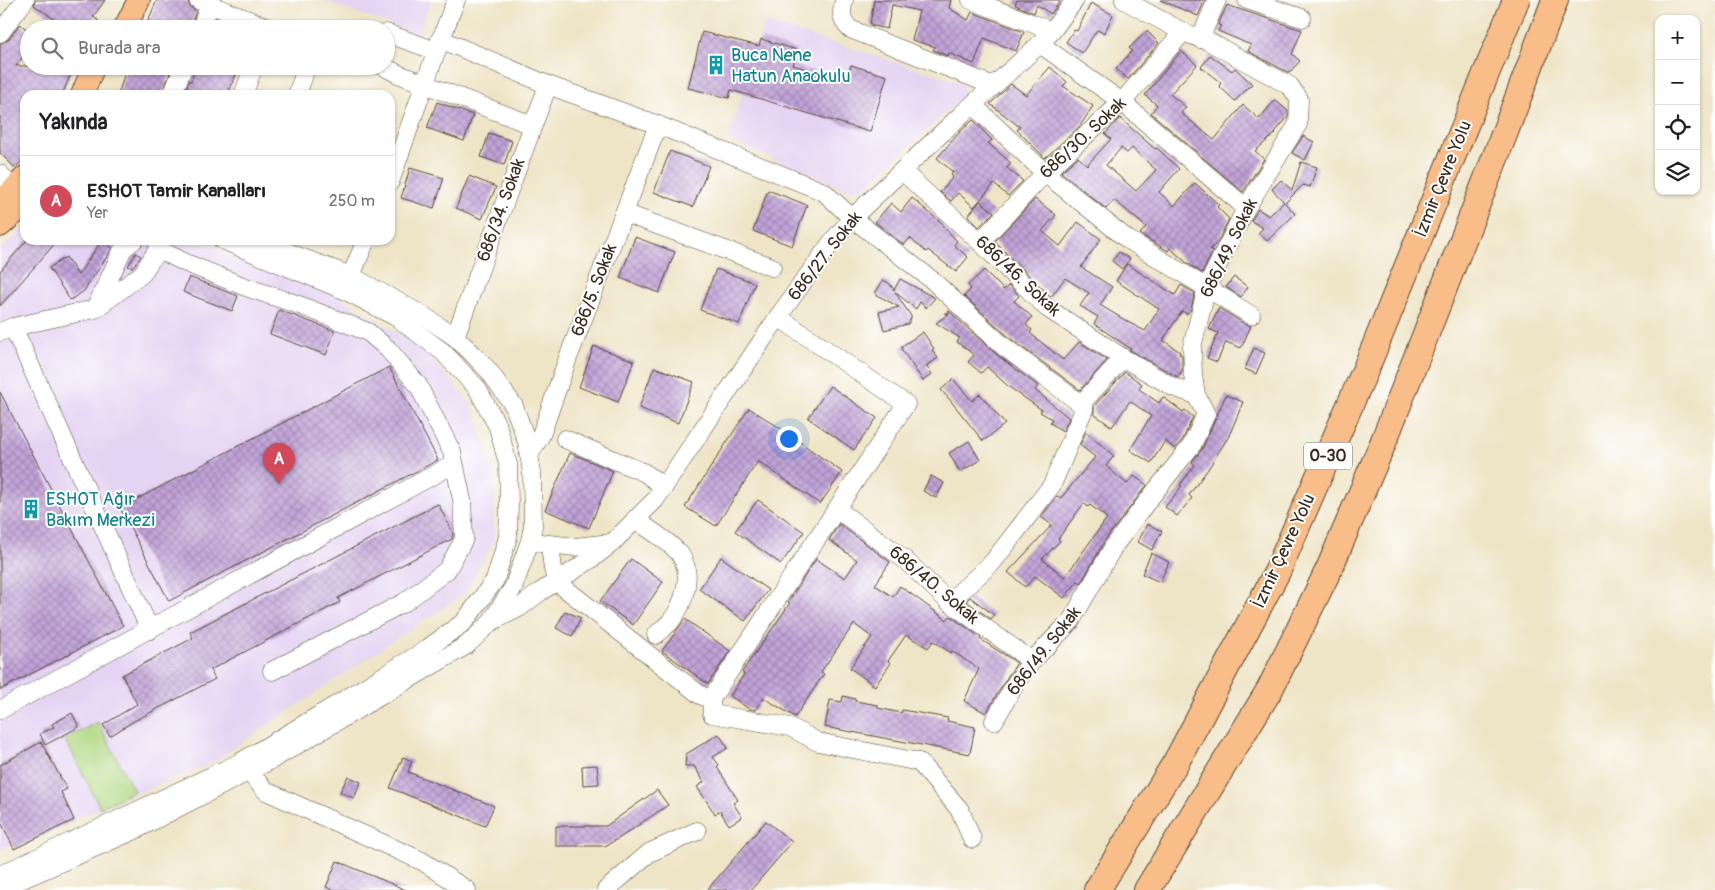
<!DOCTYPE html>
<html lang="tr">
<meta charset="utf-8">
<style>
body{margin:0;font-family:Pangolin,sans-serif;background:#f2f2f2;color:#202124}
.controls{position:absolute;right:15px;top:15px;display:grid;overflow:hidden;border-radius:10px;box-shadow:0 1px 4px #0004}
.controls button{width:45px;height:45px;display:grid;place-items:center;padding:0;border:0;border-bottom:1px solid #e0e0e0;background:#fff;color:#202124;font:25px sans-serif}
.you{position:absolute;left:788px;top:438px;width:18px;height:18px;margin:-12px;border:4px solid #fff;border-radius:50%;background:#1a73e8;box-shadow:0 0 0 8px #1a73e833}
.badge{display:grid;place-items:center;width:32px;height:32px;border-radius:50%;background:#d1495b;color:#fff;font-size:16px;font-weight:700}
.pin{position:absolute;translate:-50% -41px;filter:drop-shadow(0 1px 2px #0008)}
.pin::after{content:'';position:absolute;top:26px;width:18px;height:15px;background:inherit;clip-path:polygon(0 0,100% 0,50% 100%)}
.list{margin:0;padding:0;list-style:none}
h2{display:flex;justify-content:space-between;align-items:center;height:65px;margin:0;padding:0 20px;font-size:21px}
h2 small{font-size:16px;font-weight:400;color:#757577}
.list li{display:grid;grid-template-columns:32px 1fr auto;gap:15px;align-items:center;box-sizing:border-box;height:90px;padding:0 20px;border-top:1px solid #e0e0e0}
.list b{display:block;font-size:19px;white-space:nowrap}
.list p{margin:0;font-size:16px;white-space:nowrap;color:#757577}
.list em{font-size:16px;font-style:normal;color:#757577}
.icon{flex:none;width:28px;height:28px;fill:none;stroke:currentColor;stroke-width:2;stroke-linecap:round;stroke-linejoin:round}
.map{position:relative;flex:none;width:1715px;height:890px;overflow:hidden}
.search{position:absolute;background:#fff;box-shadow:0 1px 4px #0004;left:20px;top:20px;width:375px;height:55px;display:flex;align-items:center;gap:12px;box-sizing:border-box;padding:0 18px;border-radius:28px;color:#757577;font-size:19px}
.panel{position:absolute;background:#fff;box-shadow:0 1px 4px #0004;left:20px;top:90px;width:375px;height:155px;border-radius:15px}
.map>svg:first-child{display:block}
.built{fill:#e4d3f2}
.garden{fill:#b1d882;stroke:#768150}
.building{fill:url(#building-cross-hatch);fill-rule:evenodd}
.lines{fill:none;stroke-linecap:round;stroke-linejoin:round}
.minor-casing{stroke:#564637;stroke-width:19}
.major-casing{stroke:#564637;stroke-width:24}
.highway-casing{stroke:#564637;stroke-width:28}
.minor{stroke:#fff;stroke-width:18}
.major{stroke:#f8bd89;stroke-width:22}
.highway{stroke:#f8bd89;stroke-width:26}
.labels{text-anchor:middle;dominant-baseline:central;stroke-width:4;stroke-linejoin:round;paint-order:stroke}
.shield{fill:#fff;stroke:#766a62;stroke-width:1}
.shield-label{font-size:16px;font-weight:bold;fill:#3b2a1e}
.culture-label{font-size:18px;fill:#0d838f;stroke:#fff;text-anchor:start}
.street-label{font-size:18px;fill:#3b2a1e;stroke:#fff}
</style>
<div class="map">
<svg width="1715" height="890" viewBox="0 0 1715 890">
<defs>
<pattern id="building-cross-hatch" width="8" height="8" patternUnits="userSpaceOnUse" patternTransform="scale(1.25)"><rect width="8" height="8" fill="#c1a3d8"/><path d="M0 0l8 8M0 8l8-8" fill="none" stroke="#9e85af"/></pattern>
</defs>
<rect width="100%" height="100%" fill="#fff"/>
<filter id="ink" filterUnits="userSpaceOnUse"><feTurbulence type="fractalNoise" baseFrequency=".02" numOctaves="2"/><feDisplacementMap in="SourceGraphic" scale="10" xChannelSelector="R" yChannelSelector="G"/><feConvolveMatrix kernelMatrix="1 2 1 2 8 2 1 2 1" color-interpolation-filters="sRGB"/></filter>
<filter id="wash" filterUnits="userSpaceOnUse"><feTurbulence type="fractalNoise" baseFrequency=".0096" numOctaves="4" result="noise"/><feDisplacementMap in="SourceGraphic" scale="20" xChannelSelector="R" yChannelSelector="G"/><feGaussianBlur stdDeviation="1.12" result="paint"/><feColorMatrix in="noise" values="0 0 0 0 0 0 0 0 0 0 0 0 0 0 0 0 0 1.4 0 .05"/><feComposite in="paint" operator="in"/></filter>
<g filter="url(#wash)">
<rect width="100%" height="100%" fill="#eee4c6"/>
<!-- built -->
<g class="built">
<path d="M321 0H431L418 35Z"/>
<path d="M764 22 964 83 963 97 862 189H844L728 140Z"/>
<path d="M25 227V240H198L338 296 424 350 472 405 494 475V540L465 593 211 763 0 849V250Z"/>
</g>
<!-- garden -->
<path class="garden" d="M98 722 134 791 100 808 65 739Z"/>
<g id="blocks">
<!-- building -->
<g class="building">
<path d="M35 0H105L93 17 98 20 93 29H61L52 23 54 19 34 5Z"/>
<path d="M157 0 188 1 190 7 196 11 190 29H161L147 23Z"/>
<path d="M874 0H951L949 8 968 20 972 12 1024 32 1016 51 984 38 974 64 949 53 948 56 933 50 935 47 912 40 919 11 892 5 887 29 870 25Z"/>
<path d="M1017 0H1061L1051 14 1037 5 1034 13 1015 5Z"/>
<path d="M1160 0H1205L1198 16Z"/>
<path d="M1091 3 1113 15 1104 33 1097 30 1082 53 1066 42 1074 30 1077 31Z"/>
<path d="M1227 5 1302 30 1292 54 1300 61 1289 73 1248 51 1251 45 1218 31 1221 26 1218 25Z"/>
<path d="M216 18 242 29H212Z"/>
<path d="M20 24 29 31V49L16 66H74L62 95H25V158L15 168 0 153V43L8 40Z"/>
<path d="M1147 31 1159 43 1128 79 1116 69 1132 51 1129 48Z"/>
<path d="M702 32 759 46 761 39 797 50 793 65 846 81 851 65 887 76 870 132 731 90 729 98 688 88Z"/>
<path d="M1181 51 1197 65 1170 94 1186 107 1181 113 1214 140 1243 105 1259 119 1275 100 1288 111V117L1275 132 1276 133 1255 151 1264 159 1243 192 1151 113 1157 105 1145 95Z"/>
<path d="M1210 55 1232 71 1235 68 1252 84 1235 101 1219 86 1221 83 1201 67Z"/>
<path d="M127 66H146L156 70 157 68 170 73 162 95H118Z"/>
<path d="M197 66H240L227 95H184L189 81H191Z"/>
<path d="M1050 67 1067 82 1063 86 1093 106 1080 126 1045 158 1017 130 1020 127 990 104 1011 84 1026 95Z"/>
<path d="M437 102 473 115 464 141 427 128Z"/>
<path d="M1120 118 1155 149 1157 148 1179 169 1159 192 1174 206 1195 183 1219 205 1217 207 1229 219 1217 243 1210 249 1213 251 1202 273 1187 263 1170 248 1168 251 1140 234 1146 227 1114 200 1106 209 1061 172 1078 157 1087 165 1111 139 1105 134ZM1121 148 1127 153 1132 148 1156 170 1136 191 1106 165Z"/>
<path d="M973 120 992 140 988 143 1011 163 1007 168 1023 181 1008 196 994 184 974 207 958 193 951 201 940 192 953 177 951 175 953 172 937 158 958 134Z"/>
<path d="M489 133 512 141 504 165 481 157Z"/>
<path d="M1303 136 1314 142 1305 160 1292 153Z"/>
<path d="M670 151 709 166 693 207 654 192Z"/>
<path d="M1301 162 1317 167 1310 187 1303 185 1285 203 1295 214 1267 241 1258 233 1263 228 1251 221 1258 209 1269 216 1284 202 1272 189 1281 180 1292 190Z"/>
<path d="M410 168 444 178 434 208 401 198Z"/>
<path d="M469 176 496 187 482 219 456 208Z"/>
<path d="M768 190 807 205 792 246 753 231Z"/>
<path d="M912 198 943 224 942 225 957 241 954 245 968 257 956 272 928 250 926 252 910 238 904 245 875 222 891 203 901 212Z"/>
<path d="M1035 199 1056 215 1042 231 1060 246 1078 222 1101 239 1081 267 1112 287 1100 305 1128 322 1145 331 1159 309 1116 281 1127 264 1175 295 1181 285 1195 293 1191 309 1187 314 1182 311 1163 340 1180 352 1179 354 1182 355V371L1178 377 1130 350 1131 349 1094 324 1098 317 1080 306 1089 293 1065 278 1051 297 996 243 995 241Z"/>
<path d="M980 201 994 212 979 227 968 216Z"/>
<path d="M635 237 675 252 659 293 620 278Z"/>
<path d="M27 240H58L0 306V271Z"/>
<path d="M102 240 112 247 108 255 84 291 70 300 49 268 66 257 78 275Z"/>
<path d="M1119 252 1130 259 1122 269 1112 261Z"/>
<path d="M136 253 141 256 132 268 128 266Z"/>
<path d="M716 269 755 283 739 324 700 310Z"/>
<path d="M984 270 1004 290 1009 285 1019 296 1014 301 1032 317 1026 325 1032 330 1030 333 1063 360 1079 342 1107 360 1080 390 1010 338 964 296 971 289 968 285Z"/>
<path d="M189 277 238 296 232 311 183 292Z"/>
<path d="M1234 277 1248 287 1241 297 1226 287Z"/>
<path d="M900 279 935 298 926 308 920 302 916 309 895 292 911 316V318L908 324 884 330 879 312 899 307 875 294 883 280 889 283 894 290Z"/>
<path d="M1219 308 1245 324 1251 326 1241 348 1226 342 1217 362 1207 358 1218 333 1209 329Z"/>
<path d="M279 310 335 331 326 355 270 334Z"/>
<path d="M949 311 996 354 1038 386 1035 390 1069 418 1063 431 1050 423 1052 419 1040 412 1042 410 1009 387 987 367 981 373 968 362 974 355 957 342 960 338 936 323 950 313 945 314Z"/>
<path d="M923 332 934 349 932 350 938 358 926 366 932 374 923 381 902 350V346Z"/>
<path d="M594 346 634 361 618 402 579 387Z"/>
<path d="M1254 348 1265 353 1256 374 1245 369Z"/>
<path d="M389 367 438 460 169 601 120 508Z"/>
<path d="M654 367 694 382 678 423 639 408Z"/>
<path d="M1125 372 1142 384 1139 389 1159 403 1163 397 1183 412 1185 410 1193 417 1183 439 1175 449 1165 441 1151 463 1130 450 1151 416 1130 401 1112 427 1094 414V406Z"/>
<path d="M953 379 972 401 980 394 1005 424 983 441 950 400 941 390Z"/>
<path d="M830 386 877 418 854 450 808 418Z"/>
<path d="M0 392 123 626 0 690Z"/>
<path d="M1226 395 1243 402 1229 436 1208 469 1189 495 1192 498 1177 516 1165 507 1182 486 1180 485 1195 465 1192 462 1202 449Z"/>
<path d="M749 408 780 428 842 472 820 504 758 461 716 526 685 507Z"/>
<path d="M1086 432 1114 456 1106 466 1127 484 1134 476 1147 485 1105 540 1081 583 1078 581 1064 598 1035 576 1025 587 1008 572 1052 525 1041 517 1057 496 1061 498 1095 457 1080 445ZM1084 503 1088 507 1090 505 1107 518 1065 577 1042 559 1060 541 1058 539Z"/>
<path d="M969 441 980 460 960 472 949 453Z"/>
<path d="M570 453 613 471 589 528 545 510Z"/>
<path d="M931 476 944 483 936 498 923 491Z"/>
<path d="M758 500 804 532 781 564 735 531Z"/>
<path d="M438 504 453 533 452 539 338 598 340 602 210 670 215 679 134 721 110 736 103 725 137 704 122 675 193 638 190 632Z"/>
<path d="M839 524 890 562 875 585 893 597 900 586 947 620 950 616 981 638 980 639 1017 663 1008 676 986 713 964 701 979 669 952 651 951 653 933 641 928 648 906 635 888 661 891 663 875 686 850 668 872 637 854 624 821 672 824 674 795 717 764 698 755 710 749 709 730 696 744 674 742 672 790 603 788 602 816 559 845 578 857 560 829 540Z"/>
<path d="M1147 524 1162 531 1152 550 1138 542Z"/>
<path d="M1151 553 1169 562 1160 582 1142 574Z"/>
<path d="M721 557 768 590 745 621 699 589Z"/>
<path d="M631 559 663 582 633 625 600 601Z"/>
<path d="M970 597 994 615 991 619 966 601Z"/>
<path d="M565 611 581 618 572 636 556 628Z"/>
<path d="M685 619 730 651 708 684 662 651Z"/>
<path d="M843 696 855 699V701L878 705V708L901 713 902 710 948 718 947 721 975 727 970 754 825 727 830 700 842 702Z"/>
<path d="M72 713 79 727 45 745 40 734 54 727 52 724Z"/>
<path d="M719 734 728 748 713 757 719 765 717 767 738 800 733 803 742 817 729 825 720 811 715 814 697 787 704 782 694 766H685L686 754Z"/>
<path d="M41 742 67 789 61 792 74 820 14 849 0 820V765Z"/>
<path d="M403 757 412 761 408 772 494 806 485 826 390 788Z"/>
<path d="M597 765 599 784 583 785 582 766Z"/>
<path d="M348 776 361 782 354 798 340 792Z"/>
<path d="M657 790 668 805 621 837 605 846H556V826H606Z"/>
<path d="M766 821 792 842 751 890H707Z"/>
<path d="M337 861 406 890H333L326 887Z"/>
</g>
</g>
</g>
<g filter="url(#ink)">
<use href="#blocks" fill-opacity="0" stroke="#564637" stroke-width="1"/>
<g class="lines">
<defs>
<g id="minor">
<path d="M198 0 269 28"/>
<path d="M844 0C841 13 840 19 850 29L994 86"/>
<path d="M971 0 1052 31"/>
<path d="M1247 0 1302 18"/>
<path d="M200 29 210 5"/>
<path d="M0 33 25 0"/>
<path d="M386 33 436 51"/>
<path d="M440 39 548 85 658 125 824 192 852 218 932 280 1003 346 1081 404 1084 409 1052 485 992 563 949 602"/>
<path d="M1200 39 1217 0"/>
<path d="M1040 44 1122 102 1246 208"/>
<path d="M383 66 398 74 532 125"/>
<path d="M172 95 184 66"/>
<path d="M243 95 254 66"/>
<path d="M297 95 307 66"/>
<path d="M973 105 1045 173 1127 239 1251 315"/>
<path d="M902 171 980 242 1047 308 1123 358 1173 387 1196 395"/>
<path d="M0 174 13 189"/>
<path d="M390 182C412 121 432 60 456 0"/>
<path d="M624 213 772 267"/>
<path d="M980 242 1045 173 1122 102 1183 32"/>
<path d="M158 249 186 263 243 286 302 306 368 332 388 349 418 385 452 452 462 500 464 539 447 570 405 602 272 671"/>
<path d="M351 276 366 240"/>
<path d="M96 307 123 249 134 240"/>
<path d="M13 327 150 630"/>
<path d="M0 332 13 327 95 309 142 274 158 249 159 240"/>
<path d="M455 337 548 85"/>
<path d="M1081 404 1123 358"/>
<path d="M565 439 645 473 664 487"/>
<path d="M529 455 541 435 568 358 658 125"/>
<path d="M837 509 904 559 949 602 1032 661"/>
<path d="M635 519C647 528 670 542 679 553 694 572 685 604 670 622 666 626 660 631 656 635"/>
<path d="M540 543 575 547 611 543"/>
<path d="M550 545 553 569 557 582 700 695 711 699 712 714 790 727 818 742 919 762 960 810 972 839"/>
<path d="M491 622 519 608 540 592 593 558 612 543 655 500 778 317 831 243 852 218 962 114 1040 44 1052 31 1075 0"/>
<path d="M711 699 906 404 778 317"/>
<path d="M0 710 454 464"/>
<path d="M994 721 1017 681 1032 661 1071 621 1114 546 1146 503 1192 445 1206 414 1196 395 1193 375 1192 347 1207 287 1246 208 1298 124 1299 99 1290 86 1208 41 1183 32 1124 0"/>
<path d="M248 771 266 791 422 861 467 890"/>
<path d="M0 875 239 763 331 708 424 651 464 622 495 580 508 537 509 504 508 464 498 427 477 388 443 352 396 317 346 291 222 240"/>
<path d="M0 889 133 831 273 759 467 645 491 622 513 588 530 541 533 526 532 473 527 442 514 406 489 371 475 356 455 337 424 316 351 276 255 240"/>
<path d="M606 890 649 853 697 831"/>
</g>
<g id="major">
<path d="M124 29 139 0"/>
<path d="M82 95 94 66"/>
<path d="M0 204 25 177"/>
<path d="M0 226 25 204"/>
</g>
<g id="highway">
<path d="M1097 890 1176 762 1277 572 1367 366 1516 0"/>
<path d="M1147 890 1270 689 1329 569 1383 443 1497 153 1555 0"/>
</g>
</defs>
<!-- minor casing -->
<use href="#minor" class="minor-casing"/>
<!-- major casing -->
<use href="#major" class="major-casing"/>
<!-- highway casing -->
<use href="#highway" class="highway-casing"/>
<!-- minor -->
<use href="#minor" class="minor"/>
<!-- major -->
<use href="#major" class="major"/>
<!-- highway -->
<use href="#highway" class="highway"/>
</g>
</g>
<!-- icons -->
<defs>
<symbol id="building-bare" viewBox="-9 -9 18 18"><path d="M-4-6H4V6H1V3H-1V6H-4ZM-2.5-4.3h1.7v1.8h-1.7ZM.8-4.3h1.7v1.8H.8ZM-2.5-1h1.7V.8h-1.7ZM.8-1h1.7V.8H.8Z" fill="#0f9aa8" stroke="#fff" stroke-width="2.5" paint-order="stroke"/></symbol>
</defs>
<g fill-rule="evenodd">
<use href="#building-bare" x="702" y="51" width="28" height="28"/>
<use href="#building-bare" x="17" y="495" width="28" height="28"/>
</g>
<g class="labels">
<!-- shield labels -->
<rect class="shield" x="1304" y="442.5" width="48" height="27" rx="4"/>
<g class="shield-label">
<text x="1328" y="456">O-30</text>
</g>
<!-- culture labels -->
<g class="culture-label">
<text x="731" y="55">Buca Nene<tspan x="731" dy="21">Hatun Anaokulu</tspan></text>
<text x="46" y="499">ESHOT Ağır<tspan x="46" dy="21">Bakım Merkezi</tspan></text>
</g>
<!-- street labels -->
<g class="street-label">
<text transform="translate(1083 138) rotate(-43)">686/30. Sokak</text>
<text transform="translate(1443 179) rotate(-68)">İzmir Çevre Yolu</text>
<text transform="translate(501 210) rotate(-70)">686/34. Sokak</text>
<text transform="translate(1229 248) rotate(-64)">686/49. Sokak</text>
<text transform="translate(825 256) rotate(-52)">686/27. Sokak</text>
<text transform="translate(1018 276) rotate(43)">686/46. Sokak</text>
<text transform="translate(594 290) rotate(-69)">686/5. Sokak</text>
<text transform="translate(1284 551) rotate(-65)">İzmir Çevre Yolu</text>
<text transform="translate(934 585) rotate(40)">686/40. Sokak</text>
<text transform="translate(1044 651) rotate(-52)">686/49. Sokak</text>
</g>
</g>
</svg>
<div class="controls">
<button>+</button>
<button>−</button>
<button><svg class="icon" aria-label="locate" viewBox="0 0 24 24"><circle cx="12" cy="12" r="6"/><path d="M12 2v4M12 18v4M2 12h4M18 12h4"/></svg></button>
<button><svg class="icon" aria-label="layers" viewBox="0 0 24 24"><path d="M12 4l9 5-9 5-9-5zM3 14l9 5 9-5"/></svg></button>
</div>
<div class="you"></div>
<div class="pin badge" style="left:279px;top:484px">A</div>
<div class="search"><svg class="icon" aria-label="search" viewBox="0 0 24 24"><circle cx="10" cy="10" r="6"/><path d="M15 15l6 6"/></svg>Burada ara</div>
<section class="panel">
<h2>Yakında<small></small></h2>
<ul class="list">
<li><span class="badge">A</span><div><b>ESHOT Tamir Kanalları</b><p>Yer</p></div><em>250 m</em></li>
</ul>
</section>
</div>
